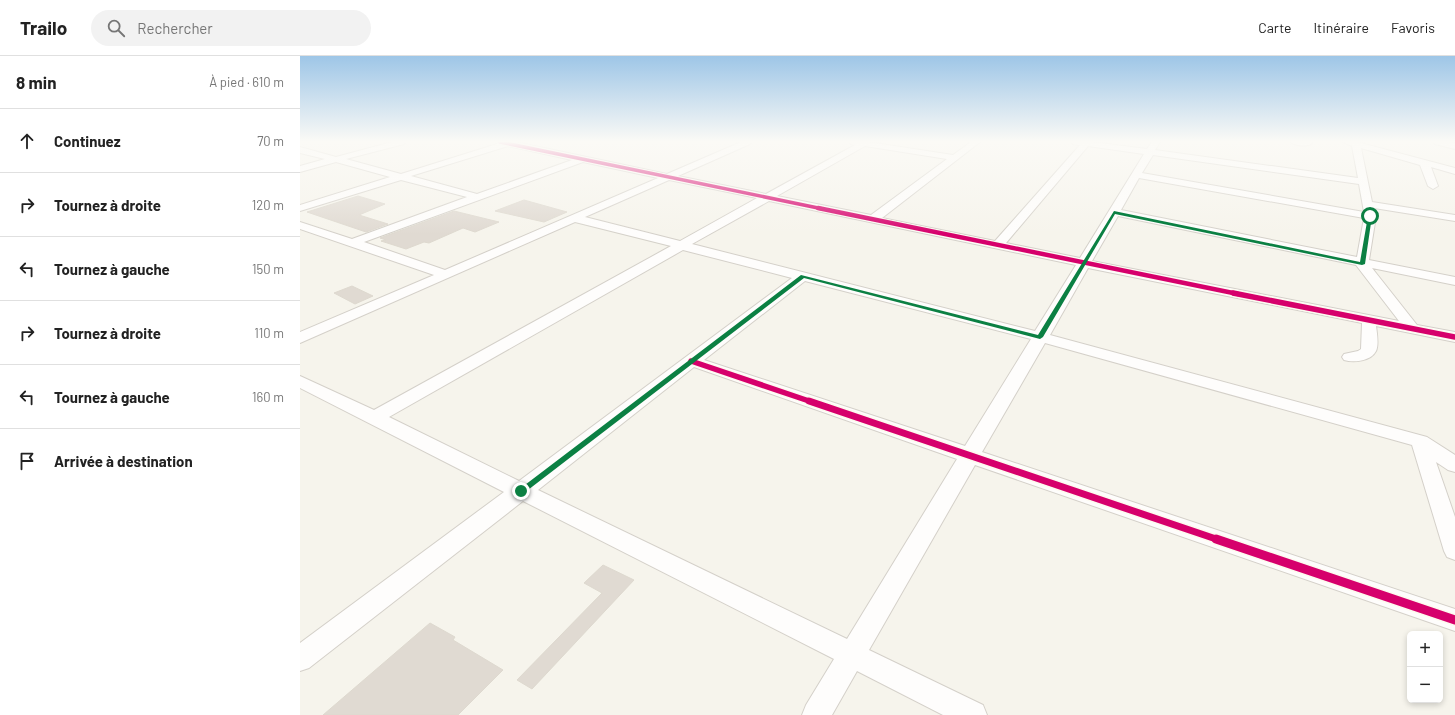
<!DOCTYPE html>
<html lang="fr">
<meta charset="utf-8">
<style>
body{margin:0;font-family:Barlow,sans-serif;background:#f2f2f2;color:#222}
.controls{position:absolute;right:12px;bottom:12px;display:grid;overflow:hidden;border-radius:6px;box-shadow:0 2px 6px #0003}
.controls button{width:36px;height:36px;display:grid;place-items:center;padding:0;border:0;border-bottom:1px solid #e0e0e0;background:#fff;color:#222;font:20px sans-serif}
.stop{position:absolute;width:12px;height:12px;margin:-9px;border:3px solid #0b8043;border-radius:50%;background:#fff}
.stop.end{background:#0b8043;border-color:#fff;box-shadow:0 1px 4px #0008}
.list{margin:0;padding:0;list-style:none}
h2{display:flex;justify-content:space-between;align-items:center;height:52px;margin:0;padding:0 16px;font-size:17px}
h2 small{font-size:13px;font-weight:400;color:#767676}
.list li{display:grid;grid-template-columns:26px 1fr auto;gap:12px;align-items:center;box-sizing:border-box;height:64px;padding:0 16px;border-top:1px solid #e0e0e0}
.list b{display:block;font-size:15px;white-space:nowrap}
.list em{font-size:13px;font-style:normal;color:#767676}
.icon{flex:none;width:22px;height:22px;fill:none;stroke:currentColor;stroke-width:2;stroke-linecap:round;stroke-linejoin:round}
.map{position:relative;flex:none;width:1155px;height:659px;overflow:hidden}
header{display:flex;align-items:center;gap:24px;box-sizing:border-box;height:56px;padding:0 20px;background:#fff;border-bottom:1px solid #e0e0e0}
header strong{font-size:19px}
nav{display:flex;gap:22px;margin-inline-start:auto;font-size:14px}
.search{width:280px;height:36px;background:#f2f2f2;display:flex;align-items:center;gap:10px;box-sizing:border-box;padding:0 14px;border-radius:22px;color:#767676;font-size:15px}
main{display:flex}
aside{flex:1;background:#fff}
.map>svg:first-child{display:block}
.building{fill:#e0dad2;stroke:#ded9cf}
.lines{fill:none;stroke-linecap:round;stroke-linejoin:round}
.minor-casing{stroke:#d4d0c9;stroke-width:2}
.minor{fill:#fefdfc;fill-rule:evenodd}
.cycleway-far4-casing{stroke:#fdfaef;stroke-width:5}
.cycleway-far3-casing{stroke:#fdfaef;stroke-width:6}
.cycleway-far2-casing{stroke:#fdfaef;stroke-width:8}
.cycleway-far1-casing{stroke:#fdfaef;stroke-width:10}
.cycleway-casing{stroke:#fdfaef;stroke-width:12}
.cycleway-far4{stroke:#d6006c;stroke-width:3.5}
.cycleway-far3{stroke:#d6006c;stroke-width:4.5}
.cycleway-far2{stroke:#d6006c;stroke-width:5.5}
.cycleway-far1{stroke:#d6006c;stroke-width:7}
.cycleway{stroke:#d6006c;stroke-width:9}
.route{fill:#0b8043}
</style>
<header>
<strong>Trailo</strong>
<div class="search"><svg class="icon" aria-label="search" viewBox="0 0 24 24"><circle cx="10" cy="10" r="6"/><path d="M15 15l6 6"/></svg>Rechercher</div>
<nav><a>Carte</a><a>Itinéraire</a><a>Favoris</a></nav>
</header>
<main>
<aside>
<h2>8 min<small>À pied · 610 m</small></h2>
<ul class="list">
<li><svg class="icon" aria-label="ahead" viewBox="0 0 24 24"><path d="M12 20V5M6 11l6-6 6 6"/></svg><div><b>Continuez</b></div><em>70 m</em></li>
<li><svg class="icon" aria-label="right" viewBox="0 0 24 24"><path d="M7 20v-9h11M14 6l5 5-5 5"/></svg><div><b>Tournez à droite</b></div><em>120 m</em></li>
<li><svg class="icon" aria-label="left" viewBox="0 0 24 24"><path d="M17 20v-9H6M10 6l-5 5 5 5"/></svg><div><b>Tournez à gauche</b></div><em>150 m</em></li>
<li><svg class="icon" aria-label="right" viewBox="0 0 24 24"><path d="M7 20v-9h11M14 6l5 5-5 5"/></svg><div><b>Tournez à droite</b></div><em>110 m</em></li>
<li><svg class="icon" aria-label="left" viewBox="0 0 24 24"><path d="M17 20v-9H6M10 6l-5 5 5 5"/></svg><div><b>Tournez à gauche</b></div><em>160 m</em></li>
<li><svg class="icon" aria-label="arrive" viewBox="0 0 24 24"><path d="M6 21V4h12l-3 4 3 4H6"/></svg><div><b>Arrivée à destination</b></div></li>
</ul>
</aside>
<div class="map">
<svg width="1155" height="659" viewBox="0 0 1155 659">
<rect width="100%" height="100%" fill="#f6f4ec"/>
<!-- building -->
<g class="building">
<path d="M58 140 85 148 59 159 88 168 66 176 7 156Z"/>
<path d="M224 144 267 156 244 166 195 155Z"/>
<path d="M154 155 199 166 175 176 163 172 129 187 124 186 106 193 81 185 86 184 80 182Z"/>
<path d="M52 230 73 240 55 248 34 237Z"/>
<path d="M303 509 334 524 232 633 217 624 302 537 284 527Z"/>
<path d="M130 567 155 581 153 584 203 614 158 659H23Z"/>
</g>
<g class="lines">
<defs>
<g id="minor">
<path d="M92 86H105L104 88 46 103 101 118 197 88 196 86H216L367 118 441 86H451L450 88 378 120 466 138 555 89 551 88 550 86H568L653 99 671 86H680L582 162 695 185 780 89 773 88 772 86H792L847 93 852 86H860L855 94 1058 122 1052 90 1043 86H1057L1155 112V118L1131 111 1138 130 1133 133 1128 130 1120 109 1061 92 1072 146 1155 159V165L1074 152 1076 160 1069 204 1155 221V229L1072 212 1117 269 1155 276V286L1076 270C1077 277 1079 289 1076 295 1071 305 1054 307 1044 304L1042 301 1044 298 1058 295 1061 293 1062 267 788 212 750 279 1127 381 1155 399V416L1148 414 1136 406 1155 461V504L1147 501 1144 495 1112 389 745 287 682 396 1155 553V575L675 409 569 594 683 649 687 659H643L557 615 532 659H502L506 649 534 603 223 445 9 612 0 615V587L204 436 0 332V320L74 354 371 190 275 166 0 287V276L134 219 0 173V166L52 183 167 141 101 124 0 155V149L90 121 36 106 0 116V110L25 103 0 97V91L36 101ZM208 90 272 104 177 138 111 120ZM565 90 647 103 571 159 477 140ZM788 90 844 98 780 202 706 187ZM853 99 1059 128 1064 156 842 117ZM283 106 358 122 145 214 64 186ZM839 122 1064 162 1057 201 821 154ZM369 124 457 142 380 185 285 161ZM469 145 776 209 735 275 392 188ZM818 160 1056 209 1099 265 792 205ZM383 194 492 222 219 425 89 361ZM505 225 731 283 665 390 404 304ZM394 311 657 403 547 583 238 434Z"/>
<path d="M991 86H1011L1012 87C1008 91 995 90 991 86Z"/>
<path d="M1134 86H1148L1155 87V93L1135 88Z"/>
</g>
</defs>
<!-- minor casing -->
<use href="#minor" class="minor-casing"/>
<!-- minor -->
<use href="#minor" class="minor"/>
<defs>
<path id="cycleway-far4" d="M200 86 523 153"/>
<path id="cycleway-far3" d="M518 152 938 238"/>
<g id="cycleway-far2">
<path d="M933 237 1155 281"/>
<path d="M391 305 512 346"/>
</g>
<path id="cycleway-far1" d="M509 345 919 484"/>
<path id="cycleway" d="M916 483 1155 564"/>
</defs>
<!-- cycleway-far4 casing -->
<use href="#cycleway-far4" class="cycleway-far4-casing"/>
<!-- cycleway-far3 casing -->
<use href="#cycleway-far3" class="cycleway-far3-casing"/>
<!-- cycleway-far2 casing -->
<use href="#cycleway-far2" class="cycleway-far2-casing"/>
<!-- cycleway-far1 casing -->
<use href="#cycleway-far1" class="cycleway-far1-casing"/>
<!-- cycleway casing -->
<use href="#cycleway" class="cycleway-casing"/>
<!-- cycleway-far4 -->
<use href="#cycleway-far4" class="cycleway-far4"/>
<!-- cycleway-far3 -->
<use href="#cycleway-far3" class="cycleway-far3"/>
<!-- cycleway-far2 -->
<use href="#cycleway-far2" class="cycleway-far2"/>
<!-- cycleway-far1 -->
<use href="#cycleway-far1" class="cycleway-far1"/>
<!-- cycleway -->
<use href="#cycleway" class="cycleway"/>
</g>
<!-- sky -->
<linearGradient id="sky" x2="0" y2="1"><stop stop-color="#9ec6e7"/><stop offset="0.48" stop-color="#fbfaf6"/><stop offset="1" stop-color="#fbfaf6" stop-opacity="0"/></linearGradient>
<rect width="1155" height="178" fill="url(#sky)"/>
<!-- route -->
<path class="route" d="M814 155 1060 206 1068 160 1070 159 1072 160 1065 208 1062 209 815 158 743 281 740 283 504 222 224 437 221 438 217 435 501 219 738 279Z"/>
</svg>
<div class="controls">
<button>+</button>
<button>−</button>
</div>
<div class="stop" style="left:1070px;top:160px"></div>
<div class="stop end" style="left:221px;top:435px"></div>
</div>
</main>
